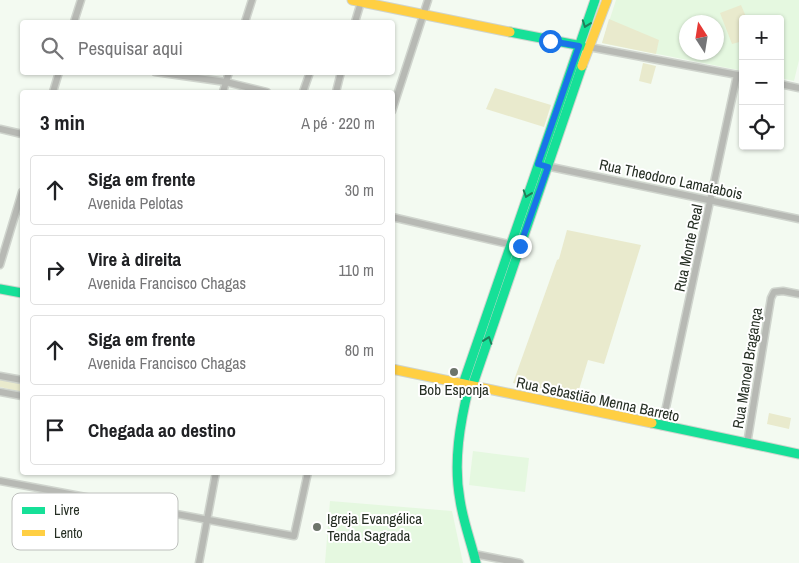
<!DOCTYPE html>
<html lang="pt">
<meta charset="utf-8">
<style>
body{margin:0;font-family:"Archivo Narrow",sans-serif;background:#f6f6f6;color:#202124}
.controls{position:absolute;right:15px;top:15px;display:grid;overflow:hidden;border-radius:5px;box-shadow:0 1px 4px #0004}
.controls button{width:45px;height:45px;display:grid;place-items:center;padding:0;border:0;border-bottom:1px solid #e0e0e0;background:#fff;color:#202124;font:25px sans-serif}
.compass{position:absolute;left:679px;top:15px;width:45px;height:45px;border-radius:50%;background:#fff;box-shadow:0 1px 4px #0004;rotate:348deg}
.stop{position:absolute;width:15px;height:15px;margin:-11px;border:4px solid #1a73e8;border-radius:50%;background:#fff}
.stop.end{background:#1a73e8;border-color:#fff;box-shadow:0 1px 5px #0008}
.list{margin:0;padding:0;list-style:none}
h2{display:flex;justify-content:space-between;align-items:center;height:65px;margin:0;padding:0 20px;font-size:21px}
h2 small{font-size:16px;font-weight:400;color:#757577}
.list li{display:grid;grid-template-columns:32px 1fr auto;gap:15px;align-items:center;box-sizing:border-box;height:70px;margin:0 10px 10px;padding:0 10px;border:1px solid #e0e0e0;border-radius:5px}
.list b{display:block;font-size:19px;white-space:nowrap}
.list p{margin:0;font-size:16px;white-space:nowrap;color:#757577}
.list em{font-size:16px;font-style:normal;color:#757577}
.icon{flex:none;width:28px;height:28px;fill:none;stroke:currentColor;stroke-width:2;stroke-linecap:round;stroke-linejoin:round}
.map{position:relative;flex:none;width:799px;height:563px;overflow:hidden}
.search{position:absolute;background:#fff;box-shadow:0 1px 4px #0004;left:20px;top:20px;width:375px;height:55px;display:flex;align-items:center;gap:12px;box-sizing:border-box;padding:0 18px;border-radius:5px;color:#757577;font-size:19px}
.panel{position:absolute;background:#fff;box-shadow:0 1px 4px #0004;left:20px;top:90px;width:375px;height:385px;border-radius:5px}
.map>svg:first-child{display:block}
.built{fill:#e5f8e0;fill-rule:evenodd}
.green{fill:#e9eacd}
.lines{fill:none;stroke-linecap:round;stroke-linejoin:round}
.street-casing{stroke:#cfd4cd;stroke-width:9}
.fast-casing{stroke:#cfd4cd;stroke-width:11}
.slow-casing{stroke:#cfd4cd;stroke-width:11}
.street{stroke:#b7b9b4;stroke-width:6}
.fast{stroke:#16e098;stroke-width:9}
.slow{stroke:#ffcf43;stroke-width:9}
.oneway{stroke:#1e7e58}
.route{stroke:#1a73e8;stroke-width:6}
.poi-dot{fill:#6d756b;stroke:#fff;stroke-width:2}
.labels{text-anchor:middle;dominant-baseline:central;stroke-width:4;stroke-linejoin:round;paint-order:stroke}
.street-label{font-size:15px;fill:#252e23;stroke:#fff}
.poi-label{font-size:15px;fill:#252e23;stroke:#fff}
.key{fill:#fff;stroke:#bec0bd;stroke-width:1}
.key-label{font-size:14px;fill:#252e23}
</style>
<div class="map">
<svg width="799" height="563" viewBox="0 0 799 563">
<rect width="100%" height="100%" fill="#f3faf1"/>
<!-- built -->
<g class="built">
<path d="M616 0H799V60L794 81 780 78V19H743V71L602 43ZM686 22H716V52H686Z"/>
<path d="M473 451 529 458 525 492 469 485Z"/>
<path d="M330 501 452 511 463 563H325Z"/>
</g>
<!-- green -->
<g class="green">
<path d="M741 5 747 19H743V41L732 44 720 13Z"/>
<path d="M609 19 659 40 656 54 602 43Z"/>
<path d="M643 63 656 66 651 84 639 81Z"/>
<path d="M495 88 551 105 544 127 486 109Z"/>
<path d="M567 230 641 245 604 364 588 360 577 396 513 383 557 260 559 259Z"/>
<path d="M0 379 22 383V392L0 387Z"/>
<path d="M769 413 791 418 789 429 767 424Z"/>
</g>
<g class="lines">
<defs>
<g id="street">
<path d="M74 22 81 0"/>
<path d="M245 22 252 0"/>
<path d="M355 22 361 2"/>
<path d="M589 47 743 76"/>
<path d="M155 72 226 82 267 92"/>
<path d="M780 84 799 88"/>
<path d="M53 92 59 72"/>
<path d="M223 92 229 72"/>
<path d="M303 92 310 72"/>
<path d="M336 92 341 72"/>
<path d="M392 111 428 0"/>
<path d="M0 129 22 134"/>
<path d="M546 166 799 219"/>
<path d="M392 217 513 245"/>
<path d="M0 265 22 192"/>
<path d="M0 376 22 380"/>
<path d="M0 392 22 396"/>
<path d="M662 426 737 75"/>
<path d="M747 444 771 298 774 292 783 291 799 294"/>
<path d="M0 481 294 536 308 472"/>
<path d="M474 554 520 563"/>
<path d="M199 563 216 472"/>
</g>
<g id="fast">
<path d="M510 32 582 46"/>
<path d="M0 289 22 293"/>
<path d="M463 384 595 0"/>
<path d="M469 386C460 423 453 462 460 500 463 521 471 542 476 563"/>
<path d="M472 387 582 66"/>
<path d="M652 423 799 454"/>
</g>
<g id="slow">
<path d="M352 0 510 32"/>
<path d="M582 66 607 0"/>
<path d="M392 369 652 423"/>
</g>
</defs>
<!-- street casing -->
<use href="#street" class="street-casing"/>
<!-- fast casing -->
<use href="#fast" class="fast-casing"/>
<!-- slow casing -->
<use href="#slow" class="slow-casing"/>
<!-- street -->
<use href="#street" class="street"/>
<!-- fast -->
<use href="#fast" class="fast"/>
<!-- slow -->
<use href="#slow" class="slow"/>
</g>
<!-- one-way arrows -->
<defs><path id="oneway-chevron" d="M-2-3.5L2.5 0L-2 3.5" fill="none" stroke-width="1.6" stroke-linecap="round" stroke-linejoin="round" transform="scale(1.25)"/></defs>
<g class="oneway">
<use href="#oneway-chevron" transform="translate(586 24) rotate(110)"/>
<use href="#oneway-chevron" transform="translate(527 194) rotate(109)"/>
<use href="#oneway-chevron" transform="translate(488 340) rotate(-71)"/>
</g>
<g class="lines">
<!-- route -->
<path class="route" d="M520 246 548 167 538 164 579 46 550 41"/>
</g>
<!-- markers -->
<g class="poi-dot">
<circle cx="454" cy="372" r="5"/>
<circle cx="317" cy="527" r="5"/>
</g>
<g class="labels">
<!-- street labels -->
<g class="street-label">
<text transform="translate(671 179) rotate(12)">Rua Theodoro Lamatabois</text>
<text transform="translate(688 248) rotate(-78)">Rua Monte Real</text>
<text transform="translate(747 368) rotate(-81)">Rua Manoel Bragança</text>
<text transform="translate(598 399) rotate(12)">Rua Sebastião Menna Barreto</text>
</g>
<!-- poi labels -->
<g class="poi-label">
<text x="454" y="389">Bob Esponja</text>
<text x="327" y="518" text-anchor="start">Igreja Evangélica<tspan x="327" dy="17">Tenda Sagrada</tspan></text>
</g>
</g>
<!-- legend -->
<rect x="12" y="493" width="166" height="57" rx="8" class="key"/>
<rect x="22" y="507" width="23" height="7" fill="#16e098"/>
<rect x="22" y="530" width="23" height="6" fill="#ffcf43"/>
<g class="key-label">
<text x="54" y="515">Livre</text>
<text x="54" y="538">Lento</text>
</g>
</svg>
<div class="controls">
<button>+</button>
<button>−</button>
<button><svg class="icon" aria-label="locate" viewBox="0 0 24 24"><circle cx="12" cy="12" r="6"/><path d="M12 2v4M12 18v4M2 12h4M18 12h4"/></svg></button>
</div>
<svg class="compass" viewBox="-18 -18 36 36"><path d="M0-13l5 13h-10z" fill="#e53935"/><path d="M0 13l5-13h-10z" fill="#757577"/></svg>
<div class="stop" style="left:550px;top:41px"></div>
<div class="stop end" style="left:520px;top:246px"></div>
<div class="search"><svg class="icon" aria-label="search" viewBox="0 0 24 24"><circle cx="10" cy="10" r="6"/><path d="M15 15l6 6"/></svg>Pesquisar aqui</div>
<section class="panel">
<h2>3 min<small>A pé · 220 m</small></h2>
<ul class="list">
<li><svg class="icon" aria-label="ahead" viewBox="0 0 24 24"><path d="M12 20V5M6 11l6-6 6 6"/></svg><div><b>Siga em frente</b><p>Avenida Pelotas</p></div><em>30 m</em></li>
<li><svg class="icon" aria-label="right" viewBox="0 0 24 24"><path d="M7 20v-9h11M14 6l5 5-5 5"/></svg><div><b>Vire à direita</b><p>Avenida Francisco Chagas</p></div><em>110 m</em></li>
<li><svg class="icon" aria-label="ahead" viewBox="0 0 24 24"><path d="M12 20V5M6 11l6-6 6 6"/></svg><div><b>Siga em frente</b><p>Avenida Francisco Chagas</p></div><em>80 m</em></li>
<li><svg class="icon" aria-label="arrive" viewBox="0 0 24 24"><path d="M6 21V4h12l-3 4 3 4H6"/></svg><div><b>Chegada ao destino</b></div></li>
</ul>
</section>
</div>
